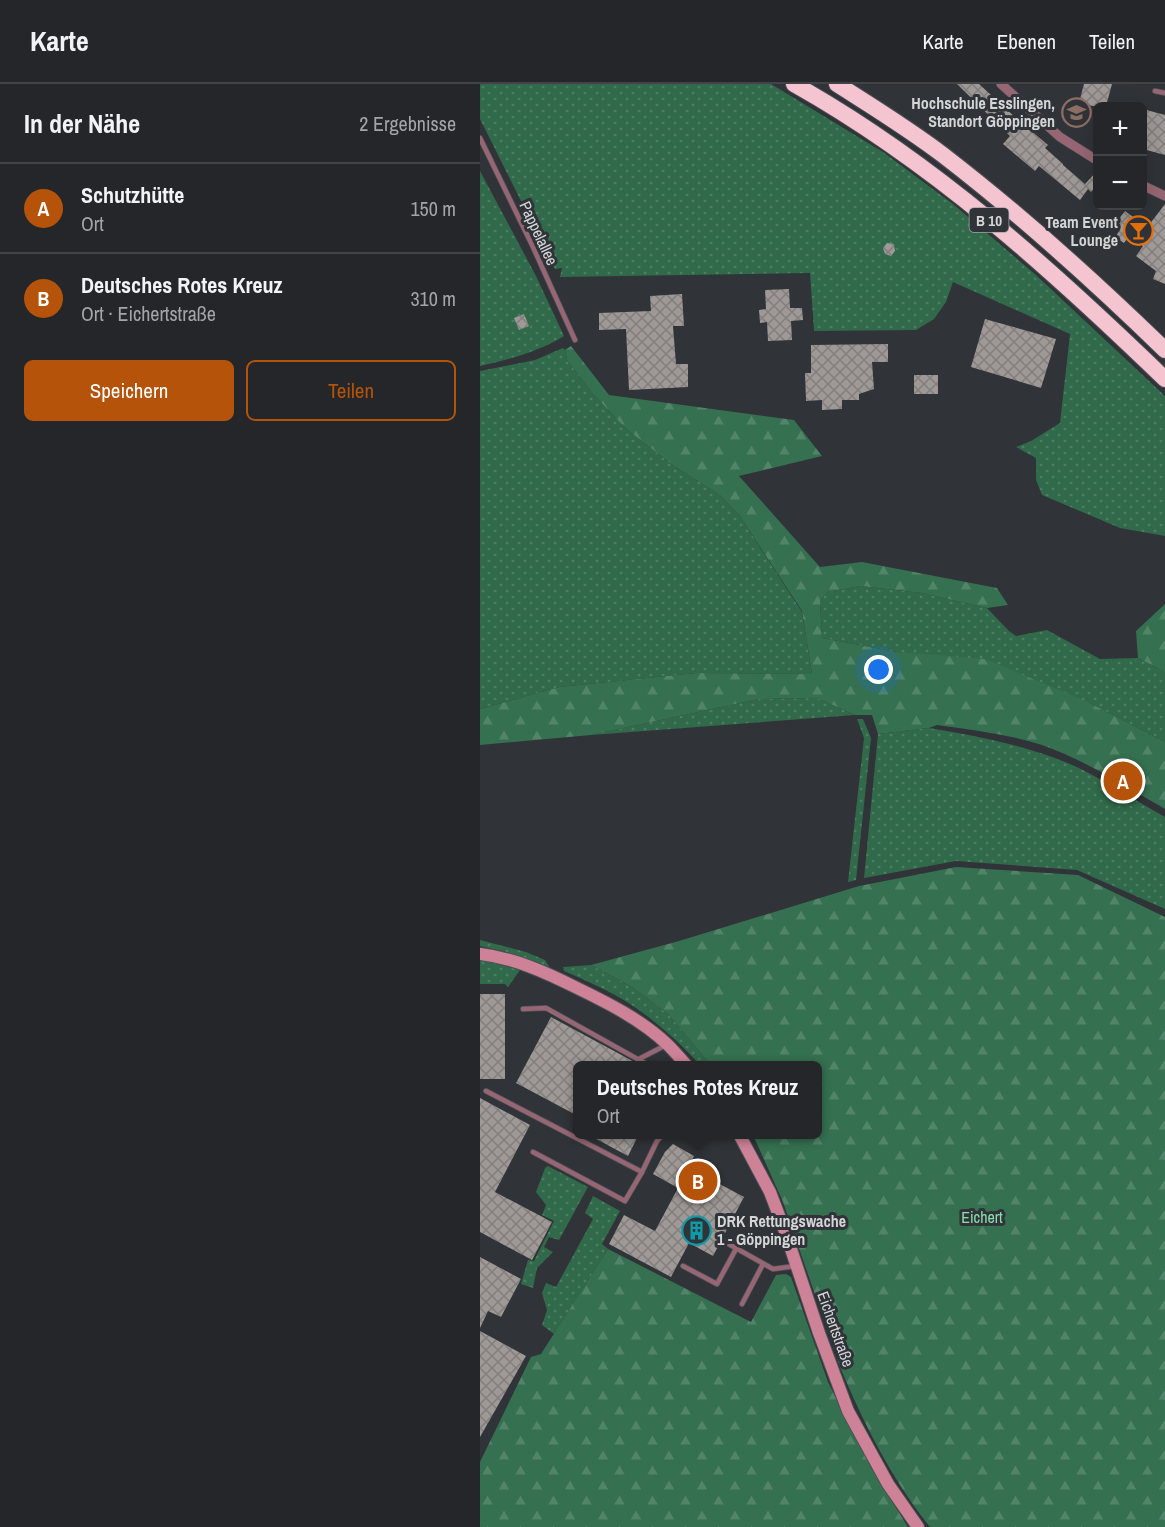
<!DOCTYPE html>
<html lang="de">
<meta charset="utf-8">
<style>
body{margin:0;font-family:"Archivo Narrow",sans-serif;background:#303235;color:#f1f3f6}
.controls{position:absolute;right:18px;top:18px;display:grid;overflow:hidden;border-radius:9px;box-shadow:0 6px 24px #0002}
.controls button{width:54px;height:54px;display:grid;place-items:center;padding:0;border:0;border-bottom:2px solid #414346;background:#242629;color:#f1f3f6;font:30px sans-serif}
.you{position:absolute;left:399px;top:586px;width:21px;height:21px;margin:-15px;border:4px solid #fff;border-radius:50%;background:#1a73e8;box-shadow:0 0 0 9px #1a73e833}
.badge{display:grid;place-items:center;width:39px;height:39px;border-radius:50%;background:#b45309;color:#fff;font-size:20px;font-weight:700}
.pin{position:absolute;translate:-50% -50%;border:3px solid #fff;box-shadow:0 2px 6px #0006}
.popup{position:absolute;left:93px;top:977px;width:249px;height:78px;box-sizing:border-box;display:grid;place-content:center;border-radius:9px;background:#242629;filter:drop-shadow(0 2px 4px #0005);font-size:20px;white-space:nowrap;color:#a3a5a8}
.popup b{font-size:22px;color:#f1f3f6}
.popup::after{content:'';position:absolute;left:50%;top:100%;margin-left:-12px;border:12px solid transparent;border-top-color:#242629}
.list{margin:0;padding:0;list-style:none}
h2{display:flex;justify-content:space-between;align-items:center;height:78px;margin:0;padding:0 24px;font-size:26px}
h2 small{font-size:20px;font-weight:400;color:#a3a5a8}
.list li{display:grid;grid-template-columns:39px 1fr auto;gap:18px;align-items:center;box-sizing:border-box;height:90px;padding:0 24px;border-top:2px solid #414346}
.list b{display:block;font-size:22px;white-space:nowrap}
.list p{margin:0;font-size:20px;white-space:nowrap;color:#a3a5a8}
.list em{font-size:20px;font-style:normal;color:#a3a5a8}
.actions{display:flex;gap:12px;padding:18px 24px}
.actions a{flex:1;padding:14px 0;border:2px solid #b45309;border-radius:9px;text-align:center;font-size:21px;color:#b45309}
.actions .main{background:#b45309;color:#fff}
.map{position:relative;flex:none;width:685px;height:1443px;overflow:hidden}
header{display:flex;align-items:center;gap:36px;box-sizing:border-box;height:84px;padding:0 30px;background:#242629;border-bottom:2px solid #414346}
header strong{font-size:28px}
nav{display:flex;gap:33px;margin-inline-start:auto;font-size:21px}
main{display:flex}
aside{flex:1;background:#242629}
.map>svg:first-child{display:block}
.grass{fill:url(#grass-dots)}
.forest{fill:url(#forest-firs)}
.building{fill:url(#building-cross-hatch)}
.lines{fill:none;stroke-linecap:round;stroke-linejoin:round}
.lane-casing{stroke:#4d5054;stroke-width:6}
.street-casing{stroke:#4d5054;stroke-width:10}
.secondary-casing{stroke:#4d5054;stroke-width:14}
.highway-casing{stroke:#4d5054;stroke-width:18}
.lane{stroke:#966674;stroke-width:4.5}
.street{stroke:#966674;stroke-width:9}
.secondary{stroke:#cd8298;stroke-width:12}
.highway{stroke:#f4c4d0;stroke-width:16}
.labels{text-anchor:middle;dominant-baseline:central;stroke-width:6;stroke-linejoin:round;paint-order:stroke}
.shield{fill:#303337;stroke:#a2a4a7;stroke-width:1.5}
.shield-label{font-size:15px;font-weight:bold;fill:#d3d5d7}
.poi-label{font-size:16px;font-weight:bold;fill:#d3d5d7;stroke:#303337;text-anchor:end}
.street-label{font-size:16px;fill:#d3d5d7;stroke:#303337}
.park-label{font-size:16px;fill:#88e0ad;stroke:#303337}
</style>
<header>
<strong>Karte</strong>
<nav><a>Karte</a><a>Ebenen</a><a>Teilen</a></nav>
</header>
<main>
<aside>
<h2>In der Nähe<small>2 Ergebnisse</small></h2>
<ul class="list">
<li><span class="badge">A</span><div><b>Schutzhütte</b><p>Ort</p></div><em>150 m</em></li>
<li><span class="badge">B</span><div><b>Deutsches Rotes Kreuz</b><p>Ort · Eichertstraße</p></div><em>310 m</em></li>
</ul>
<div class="actions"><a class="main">Speichern</a><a>Teilen</a></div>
</aside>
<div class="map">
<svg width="685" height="1443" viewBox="0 0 685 1443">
<defs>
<pattern id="grass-dots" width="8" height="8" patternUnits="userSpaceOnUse" patternTransform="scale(1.5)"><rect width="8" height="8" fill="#306a4a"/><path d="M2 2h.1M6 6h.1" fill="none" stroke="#4d7e63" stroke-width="1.8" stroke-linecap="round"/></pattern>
<pattern id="forest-firs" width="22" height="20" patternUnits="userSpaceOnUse" patternTransform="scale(1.5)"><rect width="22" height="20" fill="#357050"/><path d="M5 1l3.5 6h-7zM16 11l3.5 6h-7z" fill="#518468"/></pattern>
<pattern id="building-cross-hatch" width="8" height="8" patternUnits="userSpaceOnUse" patternTransform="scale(1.5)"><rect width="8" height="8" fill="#9e9996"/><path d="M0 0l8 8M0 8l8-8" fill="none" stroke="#827e7c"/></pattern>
</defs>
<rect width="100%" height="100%" fill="#303337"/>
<!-- grass -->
<g class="grass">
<path d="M0 0H291L403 68 473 120 556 191 685 312V452L640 444 562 411 556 396V374L536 363 551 357 580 339 590 250 473 198 466 218 454 235 436 246 334 247 330 189 80 193 82 184 75 185 0 35Z"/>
<path d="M0 87 56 192 84 252C58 268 30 275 0 282Z"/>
<path d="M83 264 85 266 87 276 113 310 146 345 194 382 241 412 259 431 322 528 332 590 216 589 79 603 0 625V287L55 276Z"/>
<path d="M381 502 442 509 507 524 529 547 536 552 567 546 620 575 658 574 685 588V658L610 619 417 568 342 554 340 517 347 508Z"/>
<path d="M337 614 375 631 111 651 279 615Z"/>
<path d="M377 635H383L391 654 376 796 368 798 384 654Z"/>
<path d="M449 644C502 653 557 663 605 687 632 701 658 718 685 733V825L597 786 476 777 384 794 398 650Z"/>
<path d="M0 856 46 868 65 876 70 884 26 868 0 862Z"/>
<path d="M0 876 15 879 40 886 28 903 25 900H0Z"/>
<path d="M111 881 152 903 188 930 231 981H220C200 959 176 937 150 920 130 907 107 897 84 887L83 883Z"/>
<path d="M68 1082 108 1103 79 1156 69 1153 64 1163 73 1168 57 1184 53 1204 41 1200 48 1176 54 1177 74 1137 62 1131 66 1121 56 1108 65 1084Z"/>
<path d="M113 1112 140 1127 122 1160 128 1165 74 1250 62 1241 67 1226 62 1209 66 1199 76 1203 113 1135 105 1129Z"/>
</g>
<!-- forest -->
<g class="forest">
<path d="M91 262 129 311 314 336 342 372 259 392 340 483 382 478 517 504 528 521 507 524 442 509 381 502 347 508 340 517 342 554 417 568 505 575 610 619 685 658V725C645 702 605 676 562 661 528 650 492 646 457 641L449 644 398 650 392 631H375L337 614 279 615 111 651 0 661V625L79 603 216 589 332 590 322 527 259 431 241 412 194 382 146 345 113 310 87 276 85 266Z"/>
<path d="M685 520V588L658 574 656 547Z"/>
<path d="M476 783 598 791 685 833V1443H450C412 1396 383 1338 360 1283L303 1118 273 1051 338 1050V982L231 981 188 930 152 903 111 881 199 857 379 802Z"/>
<path d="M128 1165 271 1238 296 1191 306 1190 311 1193 348 1298 392 1385 428 1443H0V1378L51 1273 61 1270Z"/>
</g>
<!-- building -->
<g class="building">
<path d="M477 0H499L537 35 568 61 565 64 583 80V81L605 100 618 86V100L611 108 608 105 600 116 559 82 555 87 523 60 530 52Z"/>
<path d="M604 0H632L626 22H613L599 19Z"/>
<path d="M663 25 685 31V71L663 65Z"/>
<path d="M685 120V200L673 195 676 187 656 172 663 162 649 152 644 159 635 153 640 146 634 141 645 127 664 141 666 139 669 141Z"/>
<path d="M407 159 414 160 415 167 411 172 405 170 403 164Z"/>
<path d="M309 205 310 224H322L323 236 311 237 312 256 288 257 287 238 280 239 279 226 286 225 285 206Z"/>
<path d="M202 210 204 242H193L196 280H208V303L149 306 146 245 119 246V229L171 227 170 212Z"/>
<path d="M44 230 49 242 39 246 34 234Z"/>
<path d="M505 235 576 255 561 304 491 283Z"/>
<path d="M408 260V278H392L394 305 379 310V316H362V325L342 326V316L326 317 325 289H331V261Z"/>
<rect x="434" y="291" width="24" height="19"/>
<path d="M642 689 651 694 644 704 636 699Z"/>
<rect x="0" y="910" width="25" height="85"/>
<path d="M71 933 160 981H98V1032L36 999Z"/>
<path d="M0 1014 50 1041 15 1108 72 1138 52 1176 0 1148Z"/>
<path d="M107 1050H159L148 1072Z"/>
<path d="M193 1060 214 1072 208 1083 264 1113 233 1172 209 1159 191 1193 129 1160 144 1131 175 1147 198 1104 173 1090 185 1068Z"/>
<path d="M0 1173 41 1195 21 1233 8 1227 0 1244Z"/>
<path d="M0 1247 46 1272 0 1353Z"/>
</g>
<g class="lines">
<defs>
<g id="lane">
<path d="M675 7 685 9"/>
<path d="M0 54 53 163 95 256"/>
<path d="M43 925 66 924 170 982"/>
<path d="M159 975 186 961"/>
<path d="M6 1007 162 1088"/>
<path d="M53 1068 145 1117 162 1088 177 1057 183 1050"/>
<path d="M245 1158 293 1185 316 1182"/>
<path d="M203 1182 237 1200 256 1165"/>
<path d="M262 1220 283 1180"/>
</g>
<g id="street">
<path d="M521 0 580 53 618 77"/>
<path d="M662 101 685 112"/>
</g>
<g id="secondary">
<path d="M0 870C34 874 65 888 95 903 128 919 162 936 188 961 195 968 201 975 207 982"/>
<path d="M259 1050 290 1108 306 1150 339 1249 368 1327 408 1400 438 1443"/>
</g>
<g id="highway">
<path d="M314 0C453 78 571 185 685 295"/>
<path d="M357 0C393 23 429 45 463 71 541 131 614 197 685 266"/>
</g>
</defs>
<!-- lane casing -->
<use href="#lane" class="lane-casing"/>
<!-- street casing -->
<use href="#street" class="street-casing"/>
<!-- secondary casing -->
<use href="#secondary" class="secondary-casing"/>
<!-- highway casing -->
<use href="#highway" class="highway-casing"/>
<!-- lane -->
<use href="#lane" class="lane"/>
<!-- street -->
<use href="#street" class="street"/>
<!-- secondary -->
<use href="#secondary" class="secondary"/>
<!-- highway -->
<use href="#highway" class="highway"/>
</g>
<!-- icons -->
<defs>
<symbol id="university-ring" viewBox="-11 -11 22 22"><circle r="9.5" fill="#303337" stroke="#8d6e63" stroke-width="1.5"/><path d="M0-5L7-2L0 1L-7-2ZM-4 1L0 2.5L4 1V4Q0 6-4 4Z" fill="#8d6e63"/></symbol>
<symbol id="bar-ring" viewBox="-11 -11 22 22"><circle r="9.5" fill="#303337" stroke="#e8710a" stroke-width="1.5"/><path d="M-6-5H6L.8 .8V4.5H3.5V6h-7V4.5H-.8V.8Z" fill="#e8710a"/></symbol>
<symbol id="building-ring" viewBox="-11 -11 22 22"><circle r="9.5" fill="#303337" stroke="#0f9aa8" stroke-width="1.5"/><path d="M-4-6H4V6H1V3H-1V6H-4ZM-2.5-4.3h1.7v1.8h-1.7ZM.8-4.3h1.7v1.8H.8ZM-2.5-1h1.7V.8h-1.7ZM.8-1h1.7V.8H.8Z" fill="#0f9aa8"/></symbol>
</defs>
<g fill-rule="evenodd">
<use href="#university-ring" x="580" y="12" width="33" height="33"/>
<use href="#bar-ring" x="642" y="130" width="33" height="33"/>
<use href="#building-ring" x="200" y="1130" width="33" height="33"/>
</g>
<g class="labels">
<!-- shield labels -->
<rect class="shield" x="489.5" y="124" width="39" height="24" rx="4.5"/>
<g class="shield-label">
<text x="509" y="136">B 10</text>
</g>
<!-- poi labels -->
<g class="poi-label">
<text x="575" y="19">Hochschule Esslingen,<tspan x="575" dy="18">Standort Göppingen</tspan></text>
<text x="638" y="138">Team Event<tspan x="638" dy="18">Lounge</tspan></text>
<text x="237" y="1137" text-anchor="start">DRK Rettungswache<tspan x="237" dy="18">1 - Göppingen</tspan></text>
</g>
<!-- street labels -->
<g class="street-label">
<text transform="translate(59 149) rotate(65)">Pappelallee</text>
<text transform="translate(356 1245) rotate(70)">Eichertstraße</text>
</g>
<!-- park labels -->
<g class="park-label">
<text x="502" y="1133">Eichert</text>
</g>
</g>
</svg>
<div class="controls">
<button>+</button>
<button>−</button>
</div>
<div class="you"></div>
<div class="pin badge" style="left:643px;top:697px">A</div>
<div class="pin badge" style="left:218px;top:1097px">B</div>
<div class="popup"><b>Deutsches Rotes Kreuz</b>Ort</div>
</div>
</main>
